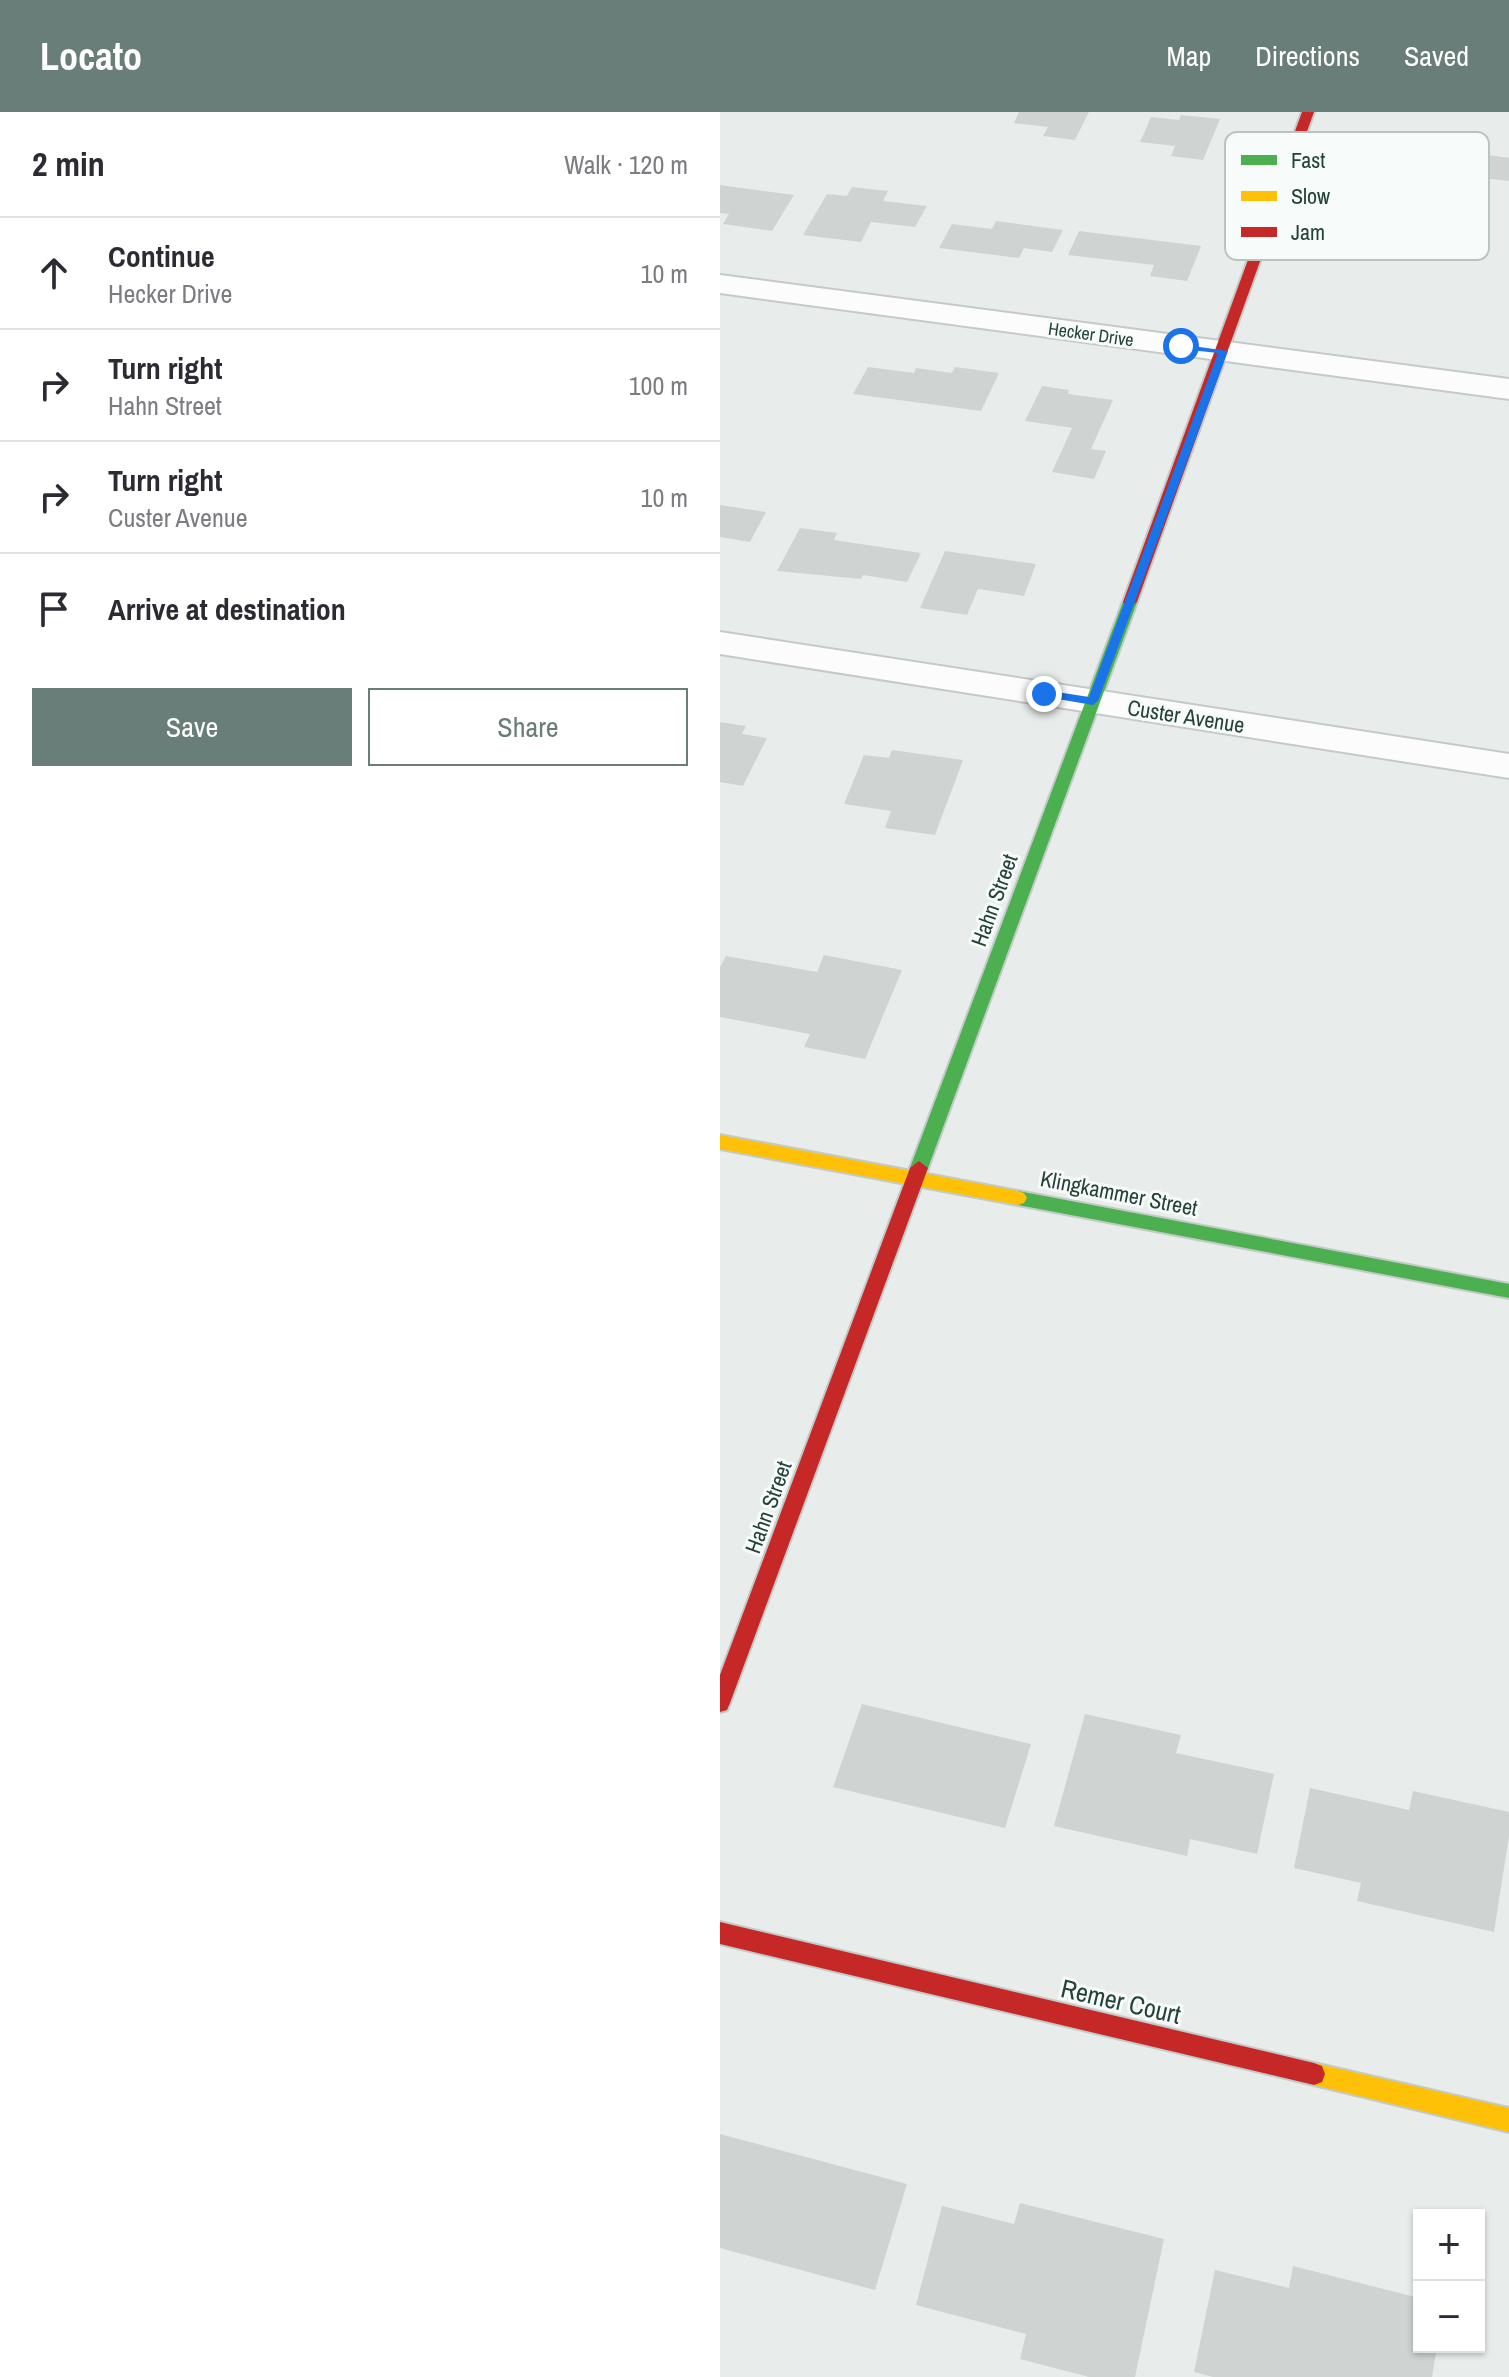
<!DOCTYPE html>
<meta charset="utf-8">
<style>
body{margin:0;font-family:"Archivo Narrow",sans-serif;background:#f7f7f7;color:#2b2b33}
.controls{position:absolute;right:24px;bottom:24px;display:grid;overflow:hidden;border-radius:0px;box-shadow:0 2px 6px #0004}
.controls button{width:72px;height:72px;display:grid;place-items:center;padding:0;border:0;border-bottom:2px solid #e1e1e2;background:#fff;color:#2b2b33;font:40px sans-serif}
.stop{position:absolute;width:24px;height:24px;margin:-18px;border:6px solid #1a73e8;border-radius:50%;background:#fff}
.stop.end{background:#1a73e8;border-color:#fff;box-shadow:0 2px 8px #0008}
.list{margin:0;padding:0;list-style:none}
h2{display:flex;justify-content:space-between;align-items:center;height:104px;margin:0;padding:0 32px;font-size:34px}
h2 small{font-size:26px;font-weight:400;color:#7c7c81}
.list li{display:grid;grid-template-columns:52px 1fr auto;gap:24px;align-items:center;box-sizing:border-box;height:112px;padding:0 32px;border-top:2px solid #e1e1e2}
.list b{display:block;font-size:30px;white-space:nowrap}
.list p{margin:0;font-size:26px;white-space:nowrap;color:#7c7c81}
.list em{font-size:26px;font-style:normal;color:#7c7c81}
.actions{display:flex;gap:16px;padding:24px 32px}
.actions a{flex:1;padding:18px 0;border:2px solid #697e78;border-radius:0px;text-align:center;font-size:28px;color:#697e78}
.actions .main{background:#697e78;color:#fff}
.icon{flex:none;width:44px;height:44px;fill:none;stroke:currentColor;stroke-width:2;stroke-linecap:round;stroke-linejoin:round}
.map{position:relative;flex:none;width:789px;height:2265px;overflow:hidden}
header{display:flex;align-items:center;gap:48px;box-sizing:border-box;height:112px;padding:0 40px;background:#697e78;color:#fff}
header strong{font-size:38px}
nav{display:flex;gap:44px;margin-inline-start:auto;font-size:28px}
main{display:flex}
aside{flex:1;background:#fff}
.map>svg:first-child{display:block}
.building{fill:#cfd4d2}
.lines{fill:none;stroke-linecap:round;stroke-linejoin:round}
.street-casing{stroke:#c5cac8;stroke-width:4}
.fast-casing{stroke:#c3cbc8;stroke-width:4}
.slow-casing{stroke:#c3cbc8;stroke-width:4}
.jam-casing{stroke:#c3cbc8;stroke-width:4}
.street{fill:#fcfcfc;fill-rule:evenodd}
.fast{fill:#4caf50;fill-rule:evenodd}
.slow{fill:#ffc107;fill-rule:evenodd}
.jam{fill:#c62828;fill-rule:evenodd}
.route{fill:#1a73e8}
.labels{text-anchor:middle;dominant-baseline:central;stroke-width:6;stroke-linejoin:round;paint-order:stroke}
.far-street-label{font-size:18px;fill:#24423a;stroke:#f7fbf9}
.street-label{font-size:22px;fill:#24423a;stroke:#f7fbf9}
.near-street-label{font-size:26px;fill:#24423a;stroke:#f7fbf9}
.key{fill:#f7fbf9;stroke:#b8c4c0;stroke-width:2}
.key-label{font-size:22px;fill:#24423a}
</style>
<header>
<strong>Locato</strong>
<nav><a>Map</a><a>Directions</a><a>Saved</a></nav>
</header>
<main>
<aside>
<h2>2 min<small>Walk · 120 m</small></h2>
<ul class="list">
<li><svg class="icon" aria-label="ahead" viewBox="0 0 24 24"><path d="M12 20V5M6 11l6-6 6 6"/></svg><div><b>Continue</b><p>Hecker Drive</p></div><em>10 m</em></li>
<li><svg class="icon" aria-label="right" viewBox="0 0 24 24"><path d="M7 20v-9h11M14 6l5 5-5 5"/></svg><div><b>Turn right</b><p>Hahn Street</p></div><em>100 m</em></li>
<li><svg class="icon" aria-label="right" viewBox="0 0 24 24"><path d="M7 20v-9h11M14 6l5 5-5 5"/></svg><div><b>Turn right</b><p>Custer Avenue</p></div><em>10 m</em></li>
<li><svg class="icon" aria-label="arrive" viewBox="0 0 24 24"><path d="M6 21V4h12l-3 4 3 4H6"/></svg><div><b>Arrive at destination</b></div></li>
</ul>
<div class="actions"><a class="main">Save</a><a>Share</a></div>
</aside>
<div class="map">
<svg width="789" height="2265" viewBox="0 0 789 2265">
<rect width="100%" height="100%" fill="#e8edeb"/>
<!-- building -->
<g class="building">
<path d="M299 0H369L355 28 323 24 328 15 294 11Z"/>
<path d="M461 3 500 7 483 48 451 44 455 34 420 30 431 5 459 8Z"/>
<path d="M762 42 789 46V69L755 65Z"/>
<path d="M0 73 74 83 52 119 3 112 9 102 0 101Z"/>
<path d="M132 75 168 79 163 89 207 94 195 115 151 110 141 130 83 123 107 82 127 84Z"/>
<path d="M276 109 343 118 332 140 304 136 299 146 219 136 232 112 272 117Z"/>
<path d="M359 119 481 134 467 169 430 164 434 153 348 143Z"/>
<path d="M148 255 194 261 196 256 232 261 235 255 279 261 261 299 133 282Z"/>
<path d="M322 274 349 278 348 282 393 288 371 337 386 339 374 367 332 360 352 316 305 309Z"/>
<path d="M0 393 46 400 30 430 0 425Z"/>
<path d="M80 416 117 421 114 428 201 441 187 470 143 463 141 467 57 459Z"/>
<path d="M225 439 316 452 304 484 258 477 247 503 200 496Z"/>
<path d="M0 610 26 614 22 622 47 626 23 674 0 670Z"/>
<path d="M172 638 243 648 215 723 165 716 171 699 124 692 144 643 169 646Z"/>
<path d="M104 843 182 858 145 947 84 935 90 922 0 905V855L6 844 97 860Z"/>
<path d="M142 1592 311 1632 285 1716 113 1675Z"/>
<path d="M365 1602 461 1623 456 1641 554 1662 537 1742 470 1727 467 1744 334 1714Z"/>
<path d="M590 1676 689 1698 693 1679 789 1700V1724L774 1820 637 1789 641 1771 574 1756Z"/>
<path d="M0 2022 187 2072 155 2178 0 2136Z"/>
<path d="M300 2091 444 2127 415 2265H369L300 2247 306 2222 196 2193 222 2094 294 2112Z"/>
<path d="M573 2154 699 2186V2235H717L712 2265H493L474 2260 495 2158 569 2176Z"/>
</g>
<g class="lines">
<defs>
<g id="street">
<path d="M0 163 789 267V287L0 181Z"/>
<path d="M0 520 789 642V666L0 542Z"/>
</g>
<g id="fast">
<path d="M410 486 417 490 208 1056 199 1063 193 1061 190 1056 403 490Z"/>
<path d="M298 1079 789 1172V1186L298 1093 292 1091 289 1086 292 1081Z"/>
</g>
<g id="slow">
<path d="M0 1023 298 1079 304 1081 307 1086 304 1091 298 1093 0 1037Z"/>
<path d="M594 1951 789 1996V2020L594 1973 586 1970 583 1962 586 1954Z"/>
</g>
<g id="jam">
<path d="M582 0H594L417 490 410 494 405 493 403 490Z"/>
<path d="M199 1049 208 1056 10 1591 7 1598 0 1600V1563L190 1056Z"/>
<path d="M0 1810 594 1951 602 1954 605 1962 602 1970 594 1973 0 1832Z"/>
</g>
</defs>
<!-- street casing -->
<use href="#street" class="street-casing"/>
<!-- fast casing -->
<use href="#fast" class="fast-casing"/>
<!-- slow casing -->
<use href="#slow" class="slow-casing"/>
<!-- jam casing -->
<use href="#jam" class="jam-casing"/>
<!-- street -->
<use href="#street" class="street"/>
<!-- fast -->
<use href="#fast" class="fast"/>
<!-- slow -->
<use href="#slow" class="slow"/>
<!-- jam -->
<use href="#jam" class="jam"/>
</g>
<!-- route -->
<path class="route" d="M458 232 508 239 378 589 373 593 320 584 318 582 324 578 369 585 498 241 461 237Z"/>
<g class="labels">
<!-- far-street labels -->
<g class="far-street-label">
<text transform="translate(371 222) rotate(8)">Hecker Drive</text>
</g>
<!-- street labels -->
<g class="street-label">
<text transform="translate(466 604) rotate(9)">Custer Avenue</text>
<text transform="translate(274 788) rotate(-70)">Hahn Street</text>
<text transform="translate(399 1081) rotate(11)">Klingkammer Street</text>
<text transform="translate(48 1395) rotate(-70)">Hahn Street</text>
</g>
<!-- near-street labels -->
<g class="near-street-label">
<text transform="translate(401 1889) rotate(13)">Remer Court</text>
</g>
</g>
<!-- legend -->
<rect x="505" y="20" width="264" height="128" rx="12" class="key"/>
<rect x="521" y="43" width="36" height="10" fill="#4caf50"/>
<rect x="521" y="79" width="36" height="10" fill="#ffc107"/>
<rect x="521" y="115" width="36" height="10" fill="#c62828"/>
<g class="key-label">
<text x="571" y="56">Fast</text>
<text x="571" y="92">Slow</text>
<text x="571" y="128">Jam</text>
</g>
</svg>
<div class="controls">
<button>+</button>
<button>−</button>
</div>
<div class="stop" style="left:461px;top:234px"></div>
<div class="stop end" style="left:324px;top:582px"></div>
</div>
</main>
